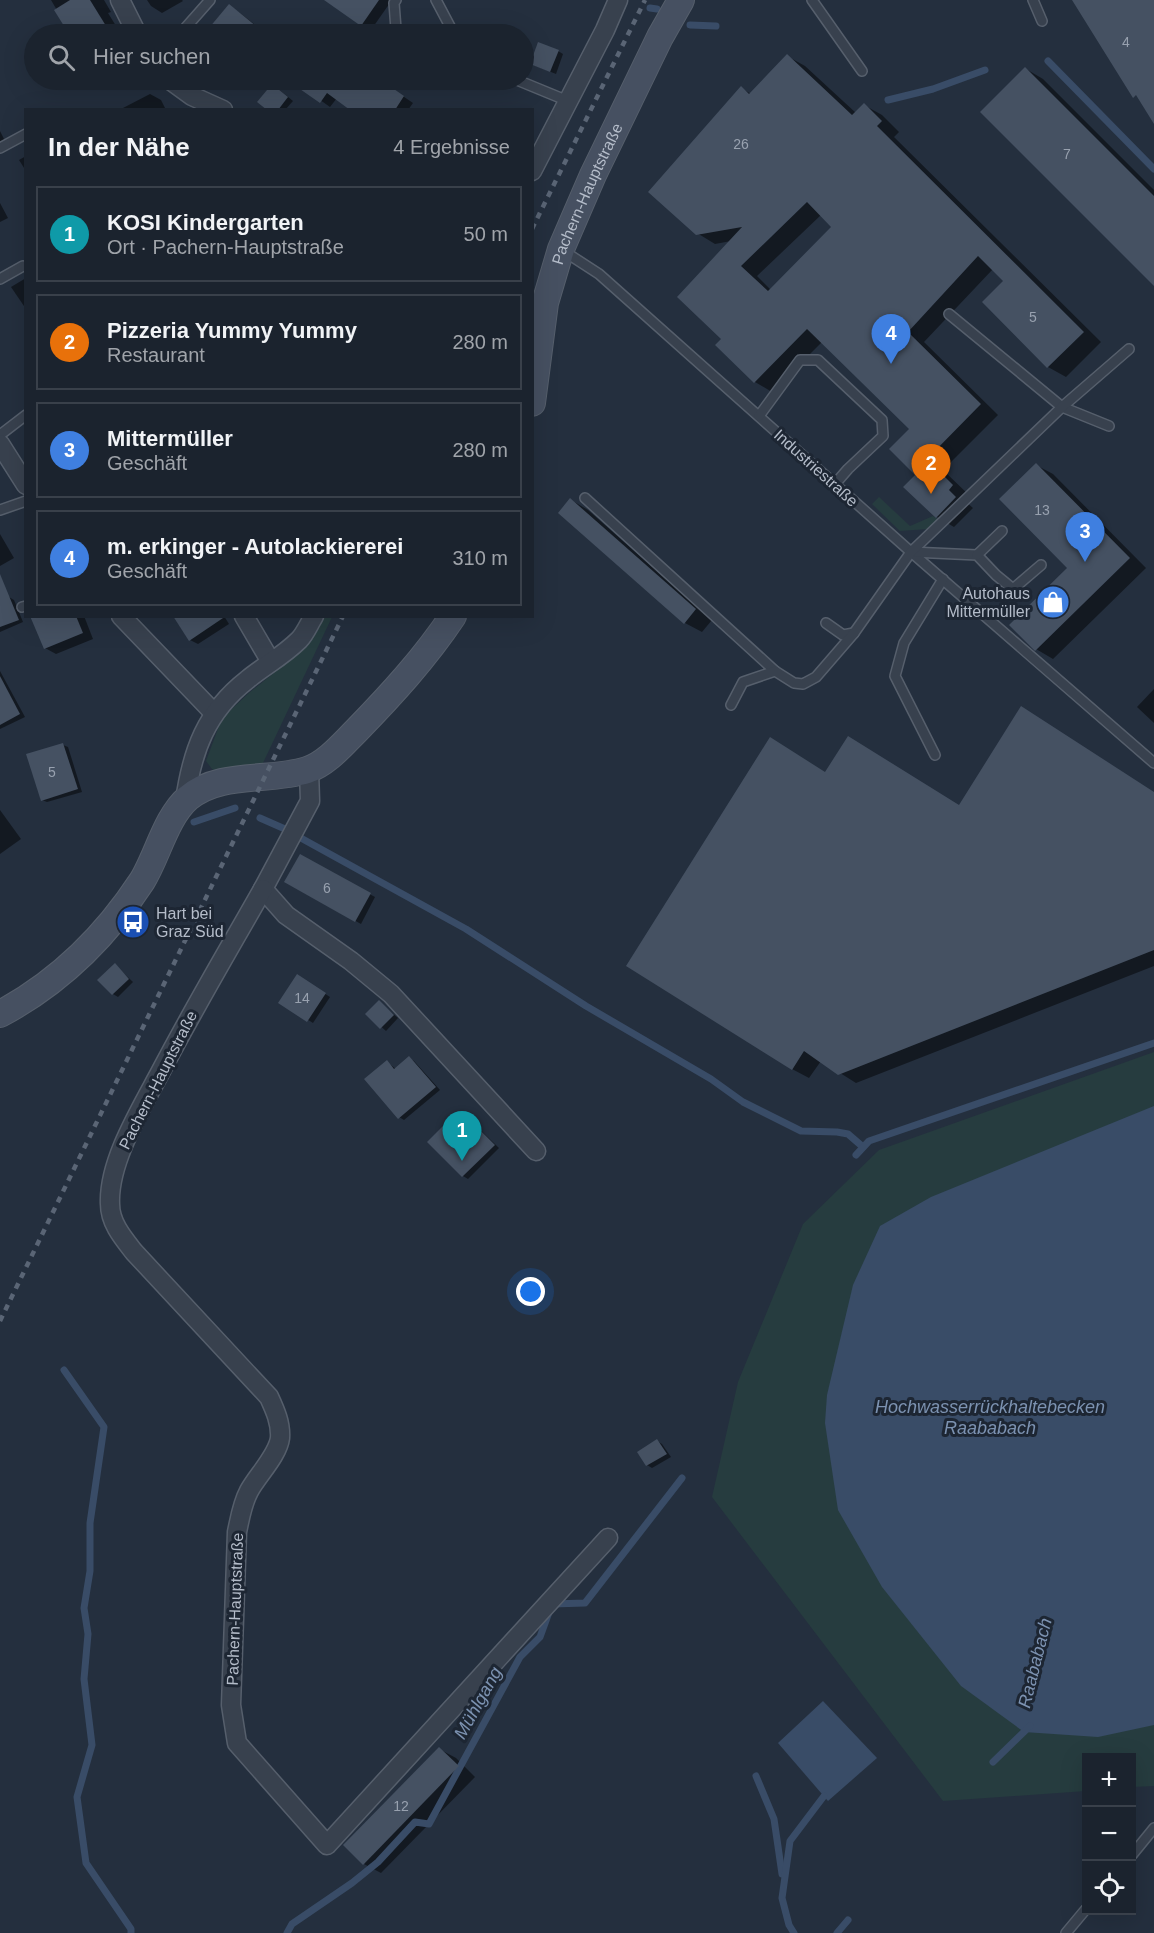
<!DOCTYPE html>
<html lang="de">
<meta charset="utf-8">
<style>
body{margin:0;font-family:Helvetica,sans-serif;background:#282f3a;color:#f1f3f6}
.controls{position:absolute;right:18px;bottom:18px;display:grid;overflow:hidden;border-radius:0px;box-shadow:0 6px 24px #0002}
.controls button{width:54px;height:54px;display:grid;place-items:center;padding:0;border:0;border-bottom:2px solid #39404a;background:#1b232e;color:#f1f3f6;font:30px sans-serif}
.you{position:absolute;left:531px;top:1292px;width:21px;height:21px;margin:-15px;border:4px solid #fff;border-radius:50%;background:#1a73e8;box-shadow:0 0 0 9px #1a73e833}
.badge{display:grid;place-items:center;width:39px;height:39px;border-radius:50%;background:#1a73e8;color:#fff;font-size:20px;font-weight:700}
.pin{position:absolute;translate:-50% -50px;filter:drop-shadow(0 2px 3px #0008)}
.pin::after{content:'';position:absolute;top:32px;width:21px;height:18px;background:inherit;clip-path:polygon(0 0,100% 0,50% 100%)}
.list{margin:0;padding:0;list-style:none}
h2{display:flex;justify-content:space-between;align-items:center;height:78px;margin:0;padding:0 24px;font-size:26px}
h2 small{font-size:20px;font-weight:400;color:#a0a4aa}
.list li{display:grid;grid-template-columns:39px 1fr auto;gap:18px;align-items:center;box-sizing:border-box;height:96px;margin:0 12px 12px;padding:0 12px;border:2px solid #39404a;border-radius:0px}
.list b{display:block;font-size:22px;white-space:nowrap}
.list p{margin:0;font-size:20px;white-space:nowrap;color:#a0a4aa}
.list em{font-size:20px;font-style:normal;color:#a0a4aa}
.icon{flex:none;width:33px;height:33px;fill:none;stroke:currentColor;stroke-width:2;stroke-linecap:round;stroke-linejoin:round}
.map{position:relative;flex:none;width:1154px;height:1933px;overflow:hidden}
.search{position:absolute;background:#1b232e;box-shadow:0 6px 24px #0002;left:24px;top:24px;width:510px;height:66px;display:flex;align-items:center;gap:15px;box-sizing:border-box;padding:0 21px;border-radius:33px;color:#a0a4aa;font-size:22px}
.panel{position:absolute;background:#1b232e;box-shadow:0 6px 24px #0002;left:24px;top:108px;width:510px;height:510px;border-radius:0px}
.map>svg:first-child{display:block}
.green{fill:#263c3f}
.water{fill:#394c67}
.shadow{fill:#0007;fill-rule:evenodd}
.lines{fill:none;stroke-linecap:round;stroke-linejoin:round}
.stream{stroke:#394c67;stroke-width:7}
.building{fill:#455162;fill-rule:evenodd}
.lane-casing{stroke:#565f6c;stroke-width:12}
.street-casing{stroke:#565f6c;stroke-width:21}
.secondary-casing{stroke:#565f6c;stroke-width:28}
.lane{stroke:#38414e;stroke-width:9}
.street{stroke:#38414e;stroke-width:18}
.secondary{stroke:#465061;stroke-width:26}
.rail{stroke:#5a6575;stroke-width:4.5;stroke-dasharray:6 6;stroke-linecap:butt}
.labels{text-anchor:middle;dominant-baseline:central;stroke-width:6;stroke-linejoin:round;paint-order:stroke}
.number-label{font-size:14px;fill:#98a1af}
.street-label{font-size:16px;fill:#b4bcc9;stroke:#1d2633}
.poi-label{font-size:16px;fill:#b4bcc9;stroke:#1d2633;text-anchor:end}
.water-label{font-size:18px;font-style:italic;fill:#7c92b1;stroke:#1d2633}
</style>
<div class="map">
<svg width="1154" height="1933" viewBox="0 0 1154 1933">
<rect width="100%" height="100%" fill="#242f3e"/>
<!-- green -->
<g class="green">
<path d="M879 497 910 526 933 516 939 520 928 529 900 531 872 504Z"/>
<path d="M325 617H332L263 763 258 767 219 772 212 769 206 761 222 718 249 693 295 656 314 636Z"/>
<path d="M1154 1052V1786L1132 1787V1758H1086V1791L943 1801 712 1497 738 1382 803 1224 879 1150Z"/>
</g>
<!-- water -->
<g class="water">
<path d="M1154 1106V1725L1098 1737 1024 1732 961 1686 882 1587 838 1510 825 1423 827 1395 853 1285 880 1226 931 1197Z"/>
<path d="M823 1701 877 1758 828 1801 778 1743Z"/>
</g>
<!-- shadow -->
<g class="shadow">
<path d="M51 0H104L111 12 108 13 121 34H71Z"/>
<path d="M147 0H182L183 1 162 13 151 6Z"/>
<path d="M335 0H392L371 30 362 25Z"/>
<path d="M229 6 240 13 267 34H206Z"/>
<path d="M558 51 563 54 556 74 531 64Z"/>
<path d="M787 56 805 66 856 113 864 105 882 115 899 132 894 137 1101 342 1066 377 1048 367 1005 281 993 269 924 342 998 415 943 470 970 496 965 501 973 508 954 527 937 517 917 474 911 429 822 342 772 392 755 382 723 339 731 241 715 244 697 233 741 88 751 94ZM821 215 833 227 771 290 757 276Z"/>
<path d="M1026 69 1043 79 1154 190V284Z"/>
<path d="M292 80H358L372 90 379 80 413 103 408 110H370L337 98 330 107Z"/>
<path d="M277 88 293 101 285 110H269Z"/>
<path d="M150 94 161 100 166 110H124L123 108Z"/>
<path d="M0 131 7 145 0 148Z"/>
<path d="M26 156V171L19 160Z"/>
<path d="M0 203 8 218 0 222Z"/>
<path d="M26 278V309L11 287Z"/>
<path d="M1036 465 1053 474 1146 568 1053 659 1036 649 1069 568Z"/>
<path d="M571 500 588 510 712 620 702 632 685 623Z"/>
<path d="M0 534 14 558 0 566Z"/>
<path d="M9 597 14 600 23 622 0 632V600Z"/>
<path d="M32 616H84L93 639 56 654 45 648Z"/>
<path d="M175 616H224L229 624 198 644 190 640Z"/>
<path d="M0 671 25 717 0 729Z"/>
<path d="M1154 689V723L1137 707Z"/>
<path d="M63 745 68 747 82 792 47 802 42 800Z"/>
<path d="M826 773 960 807 1154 793V966L856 1083 821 1061 809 1078 792 1069Z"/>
<path d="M0 810 21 839 0 854Z"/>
<path d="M300 856 375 897 361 924 286 882Z"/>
<path d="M115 965 133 982 118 997 113 994Z"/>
<path d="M297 976 330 997 313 1023 280 1002Z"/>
<path d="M379 1002 398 1018 386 1031 367 1014Z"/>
<path d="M409 1058 414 1061 440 1090 404 1120 399 1117 387 1062 396 1069Z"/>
<path d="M453 1118 461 1123 466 1118 471 1121 499 1148 468 1179 463 1176Z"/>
<path d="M657 1441 662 1444 671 1457 652 1468 647 1465 639 1452Z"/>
<path d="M439 1749 456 1758 475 1777 381 1873 364 1864Z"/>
</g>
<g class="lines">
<!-- stream -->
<g class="stream">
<path d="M650 8 657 9"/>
<path d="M690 25 716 26"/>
<path d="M1048 61 1154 169"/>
<path d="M888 100 933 89 985 70"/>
<path d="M260 818 285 829"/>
<path d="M194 822 235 808"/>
<path d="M299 837 466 929 586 1006 711 1079 743 1102 801 1131 837 1132 848 1134 863 1147"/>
<path d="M856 1155 869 1141 1154 1043"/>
<path d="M64 1370 104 1427 90 1523V1571L84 1608 88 1634 84 1679 92 1745 77 1797 86 1863 131 1929V1933"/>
<path d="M993 1762 1030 1726"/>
<path d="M756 1776 774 1819 782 1874"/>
<path d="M287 1933 292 1924 352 1883 378 1862 415 1822 429 1824 520 1657 540 1637 552 1604 585 1603 682 1478"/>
<path d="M794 1933 789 1925 782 1898 790 1841 824 1796"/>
<path d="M837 1933 848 1920"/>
</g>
</g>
<!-- building -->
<g class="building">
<path d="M70 0H90L111 34H69L54 10Z"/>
<path d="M324 0H379L361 26Z"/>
<path d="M1072 0H1154V124L1136 95 1133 98Z"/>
<path d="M229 4 266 34H204Z"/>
<path d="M538 42 559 50 550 72 530 64Z"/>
<path d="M787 54 852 115 864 103 882 121 877 126 1084 332 1047 368 982 302 1003 281 978 256 908 332 981 404 927 459 953 485 949 490 956 497 936 518 903 487 915 475 889 449 909 429 807 329 754 383 715 345 721 339 677 297 742 227 696 235 648 192 741 86 749 94ZM807 202 831 227 768 291 741 266Z"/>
<path d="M1025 67 1154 196V286L980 112Z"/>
<path d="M287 80H359L371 89 378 80H381L404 96 395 110H350L327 93 320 103Z"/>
<path d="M272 84 288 97 278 110H267L257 102Z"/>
<path d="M1036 463 1130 558 1035 651 1009 625 1067 568 999 499Z"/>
<path d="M570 498 696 609 684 624 558 513Z"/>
<path d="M0 574 19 620 0 627Z"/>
<path d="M30 616H76L83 633 44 649Z"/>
<path d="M173 616H226L189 641Z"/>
<path d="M0 676 20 714 0 725Z"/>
<path d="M1021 706 1154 792V950L838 1075 804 1051 792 1070 626 966 770 737 825 772 848 736 959 805Z"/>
<path d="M63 743 78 789 41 801 26 754Z"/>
<path d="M300 854 371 893 355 922 284 882Z"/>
<path d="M115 963 129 979 112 995 97 980Z"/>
<path d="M297 974 326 993 307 1022 278 1003Z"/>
<path d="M379 1000 394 1015 380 1029 365 1014Z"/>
<path d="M409 1056 436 1087 398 1119 364 1079 387 1060 394 1069Z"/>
<path d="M453 1116 460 1122 466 1116 495 1145 462 1177 427 1142Z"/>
<path d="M657 1439 667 1454 646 1466 637 1452Z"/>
<path d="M439 1747 459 1766 363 1865 343 1845Z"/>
</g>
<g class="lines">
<defs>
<g id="lane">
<path d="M396 0 394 3 396 29 410 34"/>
<path d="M436 0 454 34"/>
<path d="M812 0 862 71"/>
<path d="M1033 0 1042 21"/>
<path d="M180 34 210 0"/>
<path d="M517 80 568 101"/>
<path d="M0 148 26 134"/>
<path d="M562 250 599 274 911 552 1154 763"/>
<path d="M0 279 23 266"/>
<path d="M949 314 1062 407 1109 426"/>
<path d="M759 416 800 360H818L882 420 883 436 848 469 835 484"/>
<path d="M0 435 26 415"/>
<path d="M585 498 775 671"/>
<path d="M0 510 26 501"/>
<path d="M911 552 977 555 996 575 1013 589 1041 565"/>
<path d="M977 555 1002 531"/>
<path d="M22 607 26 606"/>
<path d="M826 623 843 635 854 633"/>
<path d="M731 705 743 682 775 671 794 683 803 684 816 677 854 633 911 552 1062 407 1129 349"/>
<path d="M935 755 895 676 904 643 943 579"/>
<path d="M1132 1855 1154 1828"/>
<path d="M1066 1933 1086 1909"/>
</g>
<g id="street">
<path d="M120 0 137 34"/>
<path d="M170 80 192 96 223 110"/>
<path d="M532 171 605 30 618 0"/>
<path d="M0 444 26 485"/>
<path d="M121 616 214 713"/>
<path d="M244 616 271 662"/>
<path d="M309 770 310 801 263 889 286 915 351 961 391 994 536 1151"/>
<path d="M185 801C192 751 206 712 247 680 264 666 283 656 299 640 305 634 309 624 314 616"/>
<path d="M263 889C229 949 194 1008 162 1069 142 1107 108 1161 110 1204 110 1223 123 1238 134 1252L269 1397C275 1410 281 1423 280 1438 278 1455 257 1476 249 1491 242 1504 240 1518 237 1532L231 1705 237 1743 327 1845 608 1538"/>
</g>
<g id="secondary">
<path id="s1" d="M532 403 545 303 561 249 593 175 660 37 681 0"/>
<path d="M0 1014C58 983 106 936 142 881 157 857 166 817 188 798 220 771 269 782 307 770 326 764 342 745 356 731 391 695 425 658 453 616"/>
</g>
</defs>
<!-- lane casing -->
<use href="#lane" class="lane-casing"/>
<!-- street casing -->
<use href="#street" class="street-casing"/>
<!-- secondary casing -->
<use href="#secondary" class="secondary-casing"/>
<!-- lane -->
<use href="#lane" class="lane"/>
<!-- street -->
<use href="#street" class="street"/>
<!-- secondary -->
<use href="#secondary" class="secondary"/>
<!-- rail -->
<g class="rail">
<path d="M532 229 645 0"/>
<path d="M0 1321 343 616"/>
</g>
</g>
<!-- icons -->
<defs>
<symbol id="shop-disc" viewBox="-11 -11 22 22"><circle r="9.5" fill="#3f7fe0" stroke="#1d2633"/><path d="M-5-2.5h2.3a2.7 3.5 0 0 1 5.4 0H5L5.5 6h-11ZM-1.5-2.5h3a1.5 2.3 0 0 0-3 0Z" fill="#fff"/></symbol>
<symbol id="bus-disc" viewBox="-11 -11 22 22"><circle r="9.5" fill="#1a4fb4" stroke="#1d2633"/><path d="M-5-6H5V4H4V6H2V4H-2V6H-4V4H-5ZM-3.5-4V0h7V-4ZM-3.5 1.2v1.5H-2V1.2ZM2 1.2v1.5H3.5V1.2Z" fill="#fff"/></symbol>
</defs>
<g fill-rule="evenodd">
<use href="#shop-disc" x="1034" y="583" width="38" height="38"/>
<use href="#bus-disc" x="114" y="903" width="38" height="38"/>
</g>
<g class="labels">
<!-- number labels -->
<g class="number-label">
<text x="1126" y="42">4</text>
<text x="741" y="144">26</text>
<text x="1067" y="154">7</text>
<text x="1033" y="317">5</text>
<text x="1042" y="510">13</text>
<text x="52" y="772">5</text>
<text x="327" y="888">6</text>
<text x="302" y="998">14</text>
<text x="401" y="1806">12</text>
</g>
<!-- street labels -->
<g class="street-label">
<text stroke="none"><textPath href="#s1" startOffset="218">Pachern-Hauptstraße</textPath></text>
<text transform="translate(816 468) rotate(42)">Industriestraße</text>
<text transform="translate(158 1080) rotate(-63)">Pachern-Hauptstraße</text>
<text transform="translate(235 1609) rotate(-88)">Pachern-Hauptstraße</text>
</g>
<!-- poi labels -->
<g class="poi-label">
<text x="1030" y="593">Autohaus<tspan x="1030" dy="18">Mittermüller</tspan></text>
<text x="156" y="913" text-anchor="start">Hart bei<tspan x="156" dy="18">Graz Süd</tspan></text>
</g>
<!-- water labels -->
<g class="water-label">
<text x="990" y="1407">Hochwasserrückhaltebecken<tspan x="990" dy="21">Raababach</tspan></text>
<text transform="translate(1035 1663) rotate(-76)">Raababach</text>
<text transform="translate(478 1703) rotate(-61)">Mühlgang</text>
</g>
</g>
</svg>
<div class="controls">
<button>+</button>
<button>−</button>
<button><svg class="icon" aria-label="locate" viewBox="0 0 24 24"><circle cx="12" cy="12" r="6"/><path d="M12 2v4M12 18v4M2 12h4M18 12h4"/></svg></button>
</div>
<div class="you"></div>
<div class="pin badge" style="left:462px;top:1161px;background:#0f9aa8">1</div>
<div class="pin badge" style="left:931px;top:494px;background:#e8710a">2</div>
<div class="pin badge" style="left:1085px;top:562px;background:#3f7fe0">3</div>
<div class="pin badge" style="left:891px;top:364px;background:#3f7fe0">4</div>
<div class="search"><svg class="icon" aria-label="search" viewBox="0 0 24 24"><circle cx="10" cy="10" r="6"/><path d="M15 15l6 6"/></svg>Hier suchen</div>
<section class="panel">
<h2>In der Nähe<small>4 Ergebnisse</small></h2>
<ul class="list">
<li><span class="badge" style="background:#0f9aa8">1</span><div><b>KOSI Kindergarten</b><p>Ort · Pachern-Hauptstraße</p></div><em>50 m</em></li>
<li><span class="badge" style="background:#e8710a">2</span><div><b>Pizzeria Yummy Yummy</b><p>Restaurant</p></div><em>280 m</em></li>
<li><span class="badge" style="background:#3f7fe0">3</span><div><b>Mittermüller</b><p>Geschäft</p></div><em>280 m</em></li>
<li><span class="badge" style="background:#3f7fe0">4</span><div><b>m. erkinger - Autolackiererei</b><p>Geschäft</p></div><em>310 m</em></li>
</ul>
</section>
</div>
